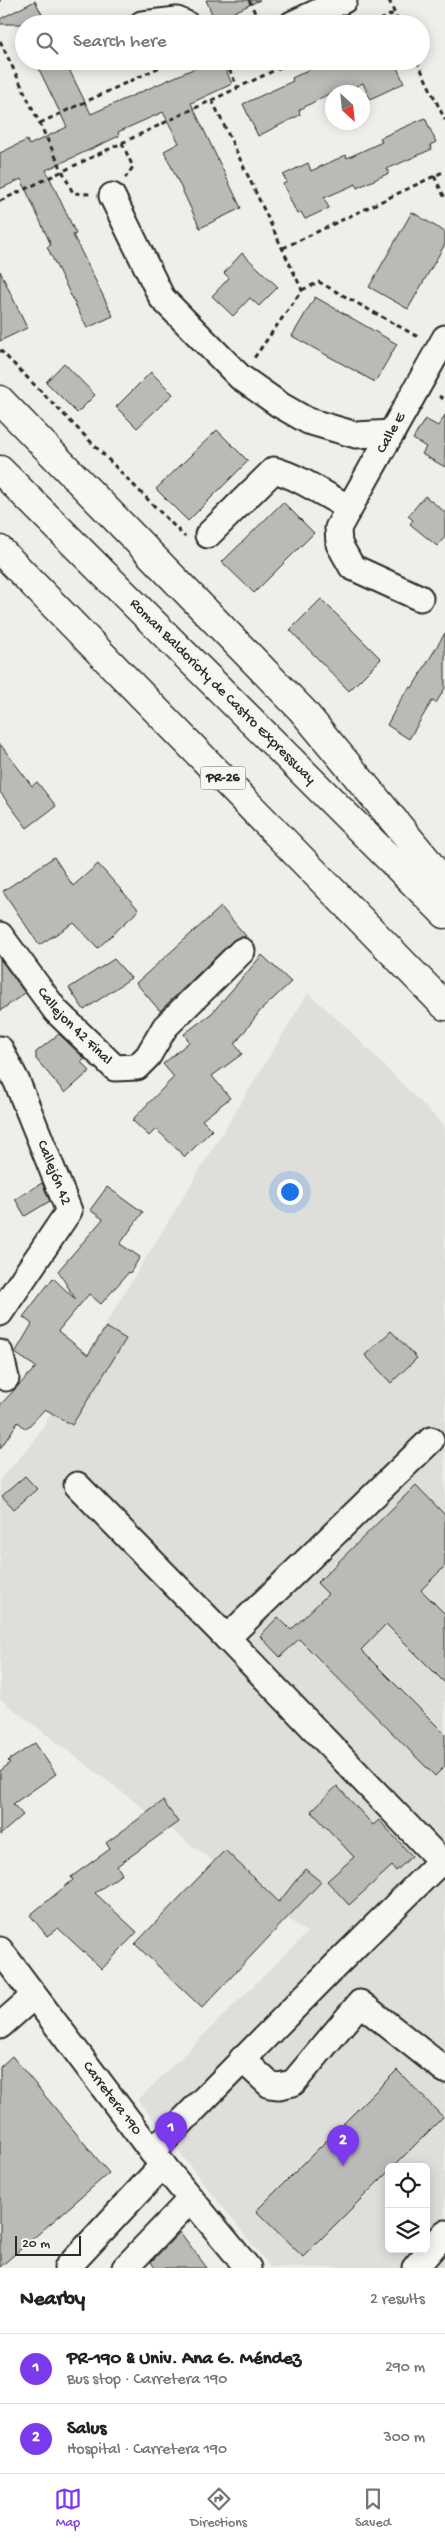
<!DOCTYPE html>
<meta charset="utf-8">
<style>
body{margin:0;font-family:"Gochi Hand",sans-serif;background:#f2f2f2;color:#222}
.controls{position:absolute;right:15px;bottom:15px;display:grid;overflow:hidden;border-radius:8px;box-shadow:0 2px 12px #0003}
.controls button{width:45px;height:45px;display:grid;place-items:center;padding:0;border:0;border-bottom:1px solid #e0e0e0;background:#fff;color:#222;font:25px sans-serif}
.compass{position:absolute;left:325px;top:85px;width:45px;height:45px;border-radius:50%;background:#fff;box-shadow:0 2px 12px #0003;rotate:153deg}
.scale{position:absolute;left:15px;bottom:12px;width:66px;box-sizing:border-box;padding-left:5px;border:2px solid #2b2b2b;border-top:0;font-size:14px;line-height:18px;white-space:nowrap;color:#2b2b2b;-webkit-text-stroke:4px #f6f6f2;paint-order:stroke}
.you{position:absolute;left:289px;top:1191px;width:18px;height:18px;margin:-12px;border:4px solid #fff;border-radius:50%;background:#1a73e8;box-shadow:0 0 0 8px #1a73e833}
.badge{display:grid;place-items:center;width:32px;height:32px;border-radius:50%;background:#7c3aed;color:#fff;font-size:16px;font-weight:700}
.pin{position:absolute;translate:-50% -41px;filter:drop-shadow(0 1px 2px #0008)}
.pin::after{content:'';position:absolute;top:26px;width:18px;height:15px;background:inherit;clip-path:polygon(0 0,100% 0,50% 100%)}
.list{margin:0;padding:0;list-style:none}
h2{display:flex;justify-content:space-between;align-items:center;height:65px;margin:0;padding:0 20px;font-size:21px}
h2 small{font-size:16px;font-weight:400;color:#767676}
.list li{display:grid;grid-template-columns:32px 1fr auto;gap:15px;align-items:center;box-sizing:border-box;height:70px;padding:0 20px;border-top:1px solid #e0e0e0}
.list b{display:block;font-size:19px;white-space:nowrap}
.list p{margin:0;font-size:16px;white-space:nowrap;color:#767676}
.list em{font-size:16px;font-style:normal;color:#767676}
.icon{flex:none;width:28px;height:28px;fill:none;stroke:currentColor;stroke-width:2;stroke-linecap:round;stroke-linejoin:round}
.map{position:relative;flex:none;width:445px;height:2268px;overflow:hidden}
.search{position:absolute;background:#fff;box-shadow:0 2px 12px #0003;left:15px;right:15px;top:15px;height:55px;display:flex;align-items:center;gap:12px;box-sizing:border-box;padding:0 18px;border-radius:28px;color:#767676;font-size:19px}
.sheet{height:205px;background:#fff}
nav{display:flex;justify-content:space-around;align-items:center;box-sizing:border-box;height:70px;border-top:1px solid #e0e0e0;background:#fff;font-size:14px;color:#767676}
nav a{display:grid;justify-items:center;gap:2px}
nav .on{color:#7c3aed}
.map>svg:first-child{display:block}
.built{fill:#dededb;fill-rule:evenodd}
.building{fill:#babab7;stroke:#2b2b2b}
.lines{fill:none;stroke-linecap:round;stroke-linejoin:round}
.minor-casing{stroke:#2b2b2b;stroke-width:29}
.highway-casing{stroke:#2b2b2b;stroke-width:31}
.path{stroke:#2b2b2b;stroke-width:3;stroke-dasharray:5 4;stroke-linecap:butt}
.minor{stroke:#f6f6f2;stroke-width:25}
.highway{stroke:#f6f6f2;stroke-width:28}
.labels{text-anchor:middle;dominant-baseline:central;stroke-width:4;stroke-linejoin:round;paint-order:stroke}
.shield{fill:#f6f6f2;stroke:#686867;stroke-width:1}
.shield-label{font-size:14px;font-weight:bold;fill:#2b2b2b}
.street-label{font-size:15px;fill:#2b2b2b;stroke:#f6f6f2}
</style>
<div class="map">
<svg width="445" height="2268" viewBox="0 0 445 2268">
<rect width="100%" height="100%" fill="#eeeeea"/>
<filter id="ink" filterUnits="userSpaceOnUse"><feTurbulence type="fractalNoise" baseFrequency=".02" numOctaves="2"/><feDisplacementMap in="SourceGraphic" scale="10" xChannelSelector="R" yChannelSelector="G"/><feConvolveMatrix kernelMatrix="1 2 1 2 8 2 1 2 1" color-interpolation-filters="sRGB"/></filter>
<g filter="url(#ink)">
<!-- built -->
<path class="built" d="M308 993 346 1027 445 1127V2268H271L138 2100 307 1933 0 1699V1479L33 1443ZM389 2167H426V2249H389Z"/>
<!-- building -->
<g class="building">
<path d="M206 0H260L215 21Z"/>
<path d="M35 1 47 24H0V19Z"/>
<path d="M35 61H65L91 114 211 61H222L232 84 191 103 241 208 200 228 164 151 179 143 163 112 118 132 119 136 46 170 76 234 73 235 113 316 87 328 47 247 51 245 21 179 0 189V153L27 140 29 145 67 127Z"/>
<path d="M337 61H394L404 83 370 99 363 83 344 92H332L299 110 300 115 258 136 243 104 293 81 292 78 323 63 325 67Z"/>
<path d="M425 118 436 142 430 145 432 149 387 169 389 173 357 188 356 184 324 198 329 208 305 219 301 212 297 214 283 184 287 182 283 175 308 163 311 171 346 155 347 158 382 142 380 138Z"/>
<path d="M412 212 445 232V244L408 309 369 287Z"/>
<path d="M242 253 278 287 259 306 250 298 233 316 212 296 229 278 224 273Z"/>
<path d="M0 271 27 328 0 341Z"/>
<path d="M315 297 397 344 375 382 292 336Z"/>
<path d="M64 363 95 395 77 413 46 382Z"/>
<path d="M151 372 173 394 137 428 116 407Z"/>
<path d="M445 415V467L422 454 426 447 413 439 425 419 438 426Z"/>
<path d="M217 430 248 461 188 521 156 489Z"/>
<path d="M425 496 445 512V537L437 546 410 524 413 520 408 516Z"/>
<path d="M283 502 314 533 254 593 222 562Z"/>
<path d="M321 599 381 659 349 691 290 630Z"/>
<path d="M445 633V688L436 703 432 701 409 739 387 725 401 699 410 687 412 688Z"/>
<path d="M0 744 32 786 37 782 56 806 27 828 0 792Z"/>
<path d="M54 857 73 886 98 864 139 910 98 948 74 923 39 945 3 891Z"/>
<path d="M221 907 246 936 232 941 160 1011 136 983Z"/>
<path d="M262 955 291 982 260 1011 235 1044 242 1054 212 1076 230 1098 202 1120 212 1130 185 1157 156 1129 149 1136 132 1120 174 1077 163 1064 189 1042 184 1034 212 1013Z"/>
<path d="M0 959 25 993 0 1011Z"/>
<path d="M114 959 131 978 84 1010 69 988Z"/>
<path d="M59 1034 85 1059 81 1062 90 1071 65 1093 36 1059V1052Z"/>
<path d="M42 1183 50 1201 25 1216 15 1199Z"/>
<path d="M107 1187 143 1212 120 1244 140 1257 130 1273 129 1272 101 1304 89 1294 58 1331 88 1355 106 1327 126 1339 72 1425 45 1409 26 1429 18 1422 0 1449V1405L36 1367 15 1353 32 1324 23 1317 53 1278 76 1300 58 1271 103 1219 90 1210Z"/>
<path d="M391 1331 417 1358 391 1383 365 1355Z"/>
<path d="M25 1476 37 1489 14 1509 2 1496Z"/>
<path d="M416 1485 445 1515V1566L421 1590 445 1614V1683L386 1624 361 1650 445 1734V1766L435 1776 299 1639 280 1657 260 1636 278 1617 291 1630 328 1594 317 1583Z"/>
<path d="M35 1743 56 1774 13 1804 23 1815 0 1835V1771L10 1763 8 1761Z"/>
<path d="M337 1786 373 1825 379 1820 412 1856 396 1871 392 1866 349 1905 327 1881 354 1857 311 1811Z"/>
<path d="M163 1801 178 1822 117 1866 122 1874 95 1893 137 1932 102 1969 58 1928 47 1936 30 1915 73 1880 71 1877 110 1849 106 1843Z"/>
<path d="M225 1850 279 1902 305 1869 321 1882 202 2008 135 1944Z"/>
<path d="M12 2056 109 2173 0 2267V2067Z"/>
<path d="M397 2070 443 2117 393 2167H389V2171L303 2257 256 2211Z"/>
<path d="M180 2232 207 2268H155L151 2262Z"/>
</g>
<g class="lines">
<defs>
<g id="minor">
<path d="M142 24 177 20 186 24"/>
<path d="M292 24 344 0"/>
<path d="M112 196 162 298 240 377 280 405 308 421 356 435 392 433"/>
<path d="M208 535 274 470C302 478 324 495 350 508"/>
<path id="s1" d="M420 598 352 567 339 544 338 528 445 338"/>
<path id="s2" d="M0 935 56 1011 115 1068 137 1067 148 1056 165 1027 242 951"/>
<path id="s3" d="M0 1049 17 1082 69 1211 0 1313"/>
<path d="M0 1353 6 1378"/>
<path d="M431 1440 227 1638 441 1861"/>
<path d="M77 1485 227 1638"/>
<path id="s4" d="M0 1950 152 2152 248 2268"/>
<path d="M0 2026 34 1996"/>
<path d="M242 2059 270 2085 279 2086 293 2083 360 2003 445 2070"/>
<path d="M152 2152 337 1964 441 1861 445 1865"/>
<path d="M67 2268 163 2165"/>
<path d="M125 2268 191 2199"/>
<path d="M415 2268 445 2233"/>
</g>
<g id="highway">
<path d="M0 400 302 710 425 858 445 886"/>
<path id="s5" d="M0 470 445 914"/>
<path d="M0 550 445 1006"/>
</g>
</defs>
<!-- minor casing -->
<use href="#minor" class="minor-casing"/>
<!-- highway casing -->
<use href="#highway" class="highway-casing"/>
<!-- path -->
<g class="path">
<path d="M0 0H1"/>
<path d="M249 0 260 24"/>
<path d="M389 0 399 24"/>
<path d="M372 24 394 13"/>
<path d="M0 41 73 193 91 194"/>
<path d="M225 61 238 88"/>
<path d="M417 61 445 120"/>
<path d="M212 100 302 290 254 358"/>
<path d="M40 123 173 61"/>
<path d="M122 143 133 167 125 178"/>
<path d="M434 176 445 198"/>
<path d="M0 201 294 61"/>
<path d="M283 248 445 171"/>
<path d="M302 290 319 282 420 338"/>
<path d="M0 350 185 537"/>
<path d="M439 396 445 400"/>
</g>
<!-- minor -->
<use href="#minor" class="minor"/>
<!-- highway -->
<use href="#highway" class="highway"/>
</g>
</g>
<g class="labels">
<!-- shield labels -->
<rect class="shield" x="200.5" y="766.5" width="45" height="23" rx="4"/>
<g class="shield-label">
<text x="223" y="778">PR-26</text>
</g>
<!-- street labels -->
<g class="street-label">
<text stroke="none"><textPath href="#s1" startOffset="226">Calle E</textPath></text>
<text stroke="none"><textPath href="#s5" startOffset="314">Roman Baldorioty de Castro Expressway</textPath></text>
<text stroke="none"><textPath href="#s2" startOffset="118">Callejon 42 Final</textPath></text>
<text stroke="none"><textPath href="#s3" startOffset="135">Callejón 42</textPath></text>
<text stroke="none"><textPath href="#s4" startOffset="186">Carretera 190</textPath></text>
</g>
</g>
</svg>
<div class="controls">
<button><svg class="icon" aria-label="locate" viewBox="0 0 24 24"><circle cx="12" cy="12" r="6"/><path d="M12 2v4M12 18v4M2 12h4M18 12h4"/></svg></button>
<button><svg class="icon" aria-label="layers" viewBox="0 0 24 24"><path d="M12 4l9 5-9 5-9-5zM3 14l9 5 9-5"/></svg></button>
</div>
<svg class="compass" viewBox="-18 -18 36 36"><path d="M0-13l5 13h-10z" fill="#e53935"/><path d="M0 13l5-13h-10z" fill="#767676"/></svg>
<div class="scale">20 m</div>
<div class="you"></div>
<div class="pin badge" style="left:171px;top:2153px">1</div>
<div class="pin badge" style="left:343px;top:2166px">2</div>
<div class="search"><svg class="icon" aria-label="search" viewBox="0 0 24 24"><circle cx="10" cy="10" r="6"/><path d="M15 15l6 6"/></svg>Search here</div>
</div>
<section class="sheet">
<h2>Nearby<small>2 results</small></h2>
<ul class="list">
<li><span class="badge">1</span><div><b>PR-190 &amp; Univ. Ana G. Méndez</b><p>Bus stop · Carretera 190</p></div><em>290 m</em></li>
<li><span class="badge">2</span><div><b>Salus</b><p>Hospital · Carretera 190</p></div><em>300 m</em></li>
</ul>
</section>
<nav>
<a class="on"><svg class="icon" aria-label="map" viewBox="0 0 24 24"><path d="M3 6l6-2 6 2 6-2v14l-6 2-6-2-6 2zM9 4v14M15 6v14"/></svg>Map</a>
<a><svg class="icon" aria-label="directions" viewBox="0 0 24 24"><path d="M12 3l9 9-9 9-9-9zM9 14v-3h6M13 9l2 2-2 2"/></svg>Directions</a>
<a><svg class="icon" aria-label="saved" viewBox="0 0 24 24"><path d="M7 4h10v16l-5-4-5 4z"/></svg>Saved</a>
</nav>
